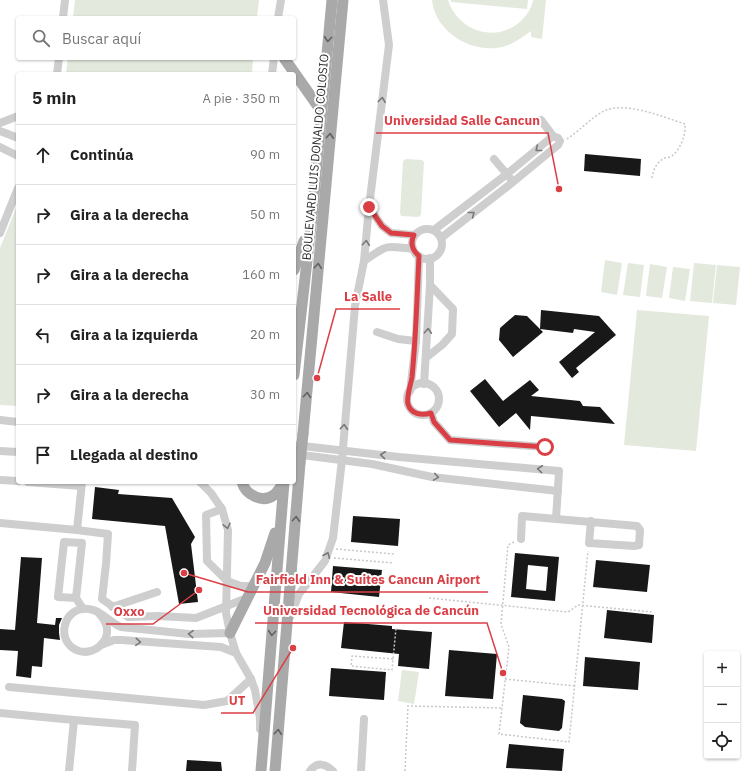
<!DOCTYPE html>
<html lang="es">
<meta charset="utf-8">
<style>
body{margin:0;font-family:"IBM Plex Sans",sans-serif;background:#f6f6f6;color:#222}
.controls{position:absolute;right:12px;bottom:12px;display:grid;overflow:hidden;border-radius:4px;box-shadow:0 1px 3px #0004}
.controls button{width:36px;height:36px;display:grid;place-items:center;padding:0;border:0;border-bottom:1px solid #e0e0e0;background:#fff;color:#222;font:20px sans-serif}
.stop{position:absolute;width:12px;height:12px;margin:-9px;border:3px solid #db3f46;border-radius:50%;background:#fff}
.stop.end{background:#db3f46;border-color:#fff;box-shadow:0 1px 4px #0008}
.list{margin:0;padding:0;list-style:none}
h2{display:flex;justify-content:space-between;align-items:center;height:52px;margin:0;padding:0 16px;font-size:17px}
h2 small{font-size:13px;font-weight:400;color:#767676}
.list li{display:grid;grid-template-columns:26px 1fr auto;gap:12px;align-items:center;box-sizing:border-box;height:60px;padding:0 16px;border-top:1px solid #e0e0e0}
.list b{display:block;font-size:15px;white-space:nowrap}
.list em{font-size:13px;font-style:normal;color:#767676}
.icon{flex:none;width:22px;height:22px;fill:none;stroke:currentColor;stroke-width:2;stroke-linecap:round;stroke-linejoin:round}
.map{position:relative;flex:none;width:752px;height:771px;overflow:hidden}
.search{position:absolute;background:#fff;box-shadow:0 1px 3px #0004;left:16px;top:16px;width:280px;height:44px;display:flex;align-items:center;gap:10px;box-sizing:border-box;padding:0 14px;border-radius:4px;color:#767676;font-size:15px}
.panel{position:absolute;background:#fff;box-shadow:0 1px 3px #0004;left:16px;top:72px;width:280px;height:412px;border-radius:4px}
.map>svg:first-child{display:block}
.green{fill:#e3e9dd}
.building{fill:#181818;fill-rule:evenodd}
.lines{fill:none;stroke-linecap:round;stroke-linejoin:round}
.path{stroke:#c8c8c8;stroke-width:1.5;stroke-dasharray:2 2;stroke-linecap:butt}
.minor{stroke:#cecece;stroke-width:8}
.major{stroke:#a9a9a9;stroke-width:11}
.major-bridge{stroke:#a9a9a9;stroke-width:11}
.oneway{stroke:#616161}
.oneway2{stroke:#787878}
.route{stroke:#db3f46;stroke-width:5}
.labels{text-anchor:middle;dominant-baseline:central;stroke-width:4;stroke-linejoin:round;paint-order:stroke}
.street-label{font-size:12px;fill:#313131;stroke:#fff}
.leader{fill:none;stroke:#db3f46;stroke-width:1.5}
.callout-dot{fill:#db3f46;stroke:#fff;stroke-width:1.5}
.callout-label{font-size:13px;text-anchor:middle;font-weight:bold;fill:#db3f46;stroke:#fff;stroke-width:4;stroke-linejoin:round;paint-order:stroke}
</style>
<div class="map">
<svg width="752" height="771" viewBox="0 0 752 771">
<rect width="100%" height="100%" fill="#fff"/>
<!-- green -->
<g class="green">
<path d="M75 0H259L257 18H73Z"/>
<path d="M432 0H448C458 31 496 44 521 21 526 16 532 8 533 0H546L542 39 531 37V31C521 38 510 47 496 48 467 51 435 30 432 0Z"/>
<path d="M451 0H528L527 9 451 2Z"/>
<path d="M68 58H253L252 74H66Z"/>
<path d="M406 159 422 160 424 162 421 214 419 217 401 216 400 213 403 161Z"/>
<path d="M18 203V406L0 405V248Z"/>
<path d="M605 260 622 263 617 295 601 292Z"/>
<path d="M628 263 644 265 640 297 623 295Z"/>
<path d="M694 263 716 265 712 303 690 301Z"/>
<path d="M650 264 667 267 662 298 646 296Z"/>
<path d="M717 265 740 267 736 305 713 303Z"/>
<path d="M673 267 690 269 685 301 669 298Z"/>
<path d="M637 310 709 316 696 451 624 445Z"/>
<path d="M402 670 419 672 414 704 398 701Z"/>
</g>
<!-- building -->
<g class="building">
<path d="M585 154 641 159 640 176 584 171Z"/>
<path d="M541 310 599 316 616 335 576 368 579 372 572 378 559 362 595 332 574 329 573 333 540 329 543 332 513 357 499 340 500 328 515 315 527 316 540 329Z"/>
<path d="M485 379 503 401 530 380 539 390 531 396 580 401 583 406 600 407 615 424 531 416 530 430 516 413 499 427 470 391Z"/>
<path d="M95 487 119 490 118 494 172 498 195 537 191 544 198 602 179 604 165 526 92 519Z"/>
<path d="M353 516 400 519 398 546 351 542Z"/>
<path d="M515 553 559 557 555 601 511 597ZM528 565 548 567 546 591 526 589Z"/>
<path d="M21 557 42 558 37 623 55 625 56 618H62L59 625V633L60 640 44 638 42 667 32 666 31 678 16 676 18 651 0 650V629L15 630Z"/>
<path d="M596 560 650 565 647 592 593 587Z"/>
<path d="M333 566 382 570 379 597 331 592Z"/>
<path d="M607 610 654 615 652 643 604 638Z"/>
<path d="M344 622 392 626V629L432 632 429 669 398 666 399 654 341 648Z"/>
<path d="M449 650 497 654 493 699 445 696Z"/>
<path d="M585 657 640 662 638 690 583 686Z"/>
<path d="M331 668 386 672 384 700 329 696Z"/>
<path d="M523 695 562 699 565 701 562 728 559 731 525 727 520 723Z"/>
<path d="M509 744 564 749 562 771 506 768Z"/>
<path d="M187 760 221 762 222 771H186Z"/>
</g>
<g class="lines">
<!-- path -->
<g class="path">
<path d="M567 139C578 132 592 117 604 111 626 101 663 117 685 124 686 134 681 149 672 156 669 158 665 157 663 159 656 163 653 171 652 178"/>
<path d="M514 542 508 545 501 624 509 647 499 734 569 742 588 551"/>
<path d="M336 549 394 554"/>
<path d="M334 558 394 563"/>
<path d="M429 598 568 612 578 605 652 612"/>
<path d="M393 659 352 656 351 666 392 670 396 628"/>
<path d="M505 679 575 686"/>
<path d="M405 771 408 706 502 708"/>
</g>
<!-- minor -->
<g class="minor">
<path d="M63 18 65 0"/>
<path d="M278 18 281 0"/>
<path d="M57 74 59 58"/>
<path d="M272 74 274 58"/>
<path d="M541 120 553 136"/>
<path d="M0 123 18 116"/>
<path d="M0 131 18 138"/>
<path d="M0 147 18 156"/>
<path d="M494 159 510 178"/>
<path d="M369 207 382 226 391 233 414 235"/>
<circle cx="427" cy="244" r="15"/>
<path d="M434 230 507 174 553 136 558 138 560 141 558 145 513 182 441 238"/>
<path d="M0 233 18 188"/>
<path d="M364 261C387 245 385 245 413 249"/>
<path d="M377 332 398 339 416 341"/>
<path d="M427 357 442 345 452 334 453 309 430 285"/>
<circle cx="423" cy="399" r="16"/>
<path d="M424 384 430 285V258"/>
<path d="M410 391 416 341 419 256"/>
<path d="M431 413 434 422 450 440 545 447"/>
<path d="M0 420 18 422"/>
<path d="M294 445 399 457 559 471 556 519"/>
<path d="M0 451 18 452"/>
<path d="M294 454 372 464 432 477 558 491"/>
<path d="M0 480 18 481"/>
<path d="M28 482 81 486"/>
<path d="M82 482 77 530 108 534 106 564 102 599 128 617 158 616 196 618 247 598"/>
<path d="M200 482 211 493 222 509 228 530 226 613 230 633 236 653 251 679 255 690 260 718V729"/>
<path d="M222 509 206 515 207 561 227 581 241 586H254"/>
<path d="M0 523 77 530"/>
<path d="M521 539 522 516 637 526 640 530 639 545 634 546 589 543 591 521"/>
<path d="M76 598 58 597 64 542 82 543 76 598 83 609"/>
<path d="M112 607 157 592"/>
<path d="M98 612C102 617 106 621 107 628 109 643 93 655 79 651 54 643 63 605 89 609 101 610 110 623 121 627L189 634 230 633"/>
<path d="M290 617 299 594 325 561 333 538 342 460 355 306 364 261 369 207 389 45 383 0"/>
<path d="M101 645 114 640H121L221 647 236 653"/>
<path d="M9 687 204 705 227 701 251 679"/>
<path d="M0 713 74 720"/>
<path d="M69 771 74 720 135 725 132 771"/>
<path d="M310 771C317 761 326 764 333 771"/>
<path d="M361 771 364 719"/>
</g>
<!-- major -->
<g class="major">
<path d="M284 58 322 112"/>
<path d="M294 270 304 241"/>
<path d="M294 375 312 217 332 0"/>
<path d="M303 434 343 0"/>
<path d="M242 482C245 494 262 504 274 495 278 492 281 486 284 482"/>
<path d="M230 633 265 563 275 533"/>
<path d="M261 771 284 482"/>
<path d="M275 771 300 463"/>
</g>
<!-- major-bridge -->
<path class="major-bridge" d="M300 463 303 434"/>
</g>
<!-- one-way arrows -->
<defs><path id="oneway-chevron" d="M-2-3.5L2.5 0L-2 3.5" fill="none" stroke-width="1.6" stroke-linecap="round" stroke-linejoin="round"/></defs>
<g class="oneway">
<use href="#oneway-chevron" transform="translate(328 39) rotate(95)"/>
<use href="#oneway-chevron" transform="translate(330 136) rotate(-85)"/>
<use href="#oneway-chevron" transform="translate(318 266) rotate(-85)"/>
<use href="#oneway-chevron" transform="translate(307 395) rotate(-85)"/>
<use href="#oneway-chevron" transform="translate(296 519) rotate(-86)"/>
<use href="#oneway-chevron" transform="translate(272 633) rotate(95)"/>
<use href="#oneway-chevron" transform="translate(278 732) rotate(-85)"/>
</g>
<g class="oneway2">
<use href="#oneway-chevron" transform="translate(382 100) rotate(-83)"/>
<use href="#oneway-chevron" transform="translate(538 149) rotate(141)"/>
<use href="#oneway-chevron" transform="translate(472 214) rotate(-38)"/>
<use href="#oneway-chevron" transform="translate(366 243) rotate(-85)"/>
<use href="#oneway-chevron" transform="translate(428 331) rotate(-87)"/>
<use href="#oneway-chevron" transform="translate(344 427) rotate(-85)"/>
<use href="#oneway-chevron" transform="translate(383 455) rotate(-174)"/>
<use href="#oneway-chevron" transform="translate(540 469) rotate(-174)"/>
<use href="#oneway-chevron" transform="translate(436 477) rotate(9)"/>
<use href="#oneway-chevron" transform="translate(227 526) rotate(77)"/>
<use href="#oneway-chevron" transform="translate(327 555) rotate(-67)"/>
<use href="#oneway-chevron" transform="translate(191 634) rotate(-176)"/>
<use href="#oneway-chevron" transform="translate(138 642) rotate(4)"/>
</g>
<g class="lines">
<!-- route -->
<path class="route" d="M369 207 382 226 391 233 414 235C410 243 412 250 419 256 417 297 416 337 412 377 411 384 406 398 408 404 411 414 421 416 431 413L434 422 450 440 545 447"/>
</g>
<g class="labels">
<!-- street labels -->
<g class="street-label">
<text transform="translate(315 157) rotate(-85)">BOULEVARD LUIS DONALDO COLOSIO</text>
</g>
</g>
<!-- callouts -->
<path class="leader" d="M559 189L548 133H376M317 378L336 309H400M184 573L248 592H488M503 673L487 623H255M199 590L153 624H106M293 648L253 713H221"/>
<g class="callout-dot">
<circle cx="559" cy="189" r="4"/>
<circle cx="317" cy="378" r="4"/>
<circle cx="184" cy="573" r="4"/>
<circle cx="503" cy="673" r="4"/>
<circle cx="199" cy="590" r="4"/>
<circle cx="293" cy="648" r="4"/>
</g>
<g class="callout-label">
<text x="462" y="125">Universidad Salle Cancun</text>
<text x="368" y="301">La Salle</text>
<text x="368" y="584">Fairfield Inn &amp; Suites Cancun Airport</text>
<text x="371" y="615">Universidad Tecnológica de Cancún</text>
<text x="129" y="616">Oxxo</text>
<text x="237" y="705">UT</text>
</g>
</svg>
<div class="controls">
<button>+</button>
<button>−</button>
<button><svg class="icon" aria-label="locate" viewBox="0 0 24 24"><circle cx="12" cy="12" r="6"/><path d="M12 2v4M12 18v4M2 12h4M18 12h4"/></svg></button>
</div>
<div class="stop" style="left:545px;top:447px"></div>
<div class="stop end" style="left:369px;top:207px"></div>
<div class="search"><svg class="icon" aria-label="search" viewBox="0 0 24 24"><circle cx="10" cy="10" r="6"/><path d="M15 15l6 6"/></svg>Buscar aquí</div>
<section class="panel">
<h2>5 min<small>A pie · 350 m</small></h2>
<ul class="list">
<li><svg class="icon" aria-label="ahead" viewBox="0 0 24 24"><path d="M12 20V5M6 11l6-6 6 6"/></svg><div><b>Continúa</b></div><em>90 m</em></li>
<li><svg class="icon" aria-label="right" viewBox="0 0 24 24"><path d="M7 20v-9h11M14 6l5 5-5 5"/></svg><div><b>Gira a la derecha</b></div><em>50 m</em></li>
<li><svg class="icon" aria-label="right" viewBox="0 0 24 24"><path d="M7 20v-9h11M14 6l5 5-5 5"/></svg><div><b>Gira a la derecha</b></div><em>160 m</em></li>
<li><svg class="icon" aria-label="left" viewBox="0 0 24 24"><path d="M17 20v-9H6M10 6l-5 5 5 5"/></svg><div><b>Gira a la izquierda</b></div><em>20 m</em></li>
<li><svg class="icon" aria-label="right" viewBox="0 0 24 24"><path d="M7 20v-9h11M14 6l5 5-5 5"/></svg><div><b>Gira a la derecha</b></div><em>30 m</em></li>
<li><svg class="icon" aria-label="arrive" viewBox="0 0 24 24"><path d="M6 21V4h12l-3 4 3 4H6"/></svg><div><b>Llegada al destino</b></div></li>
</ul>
</section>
</div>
